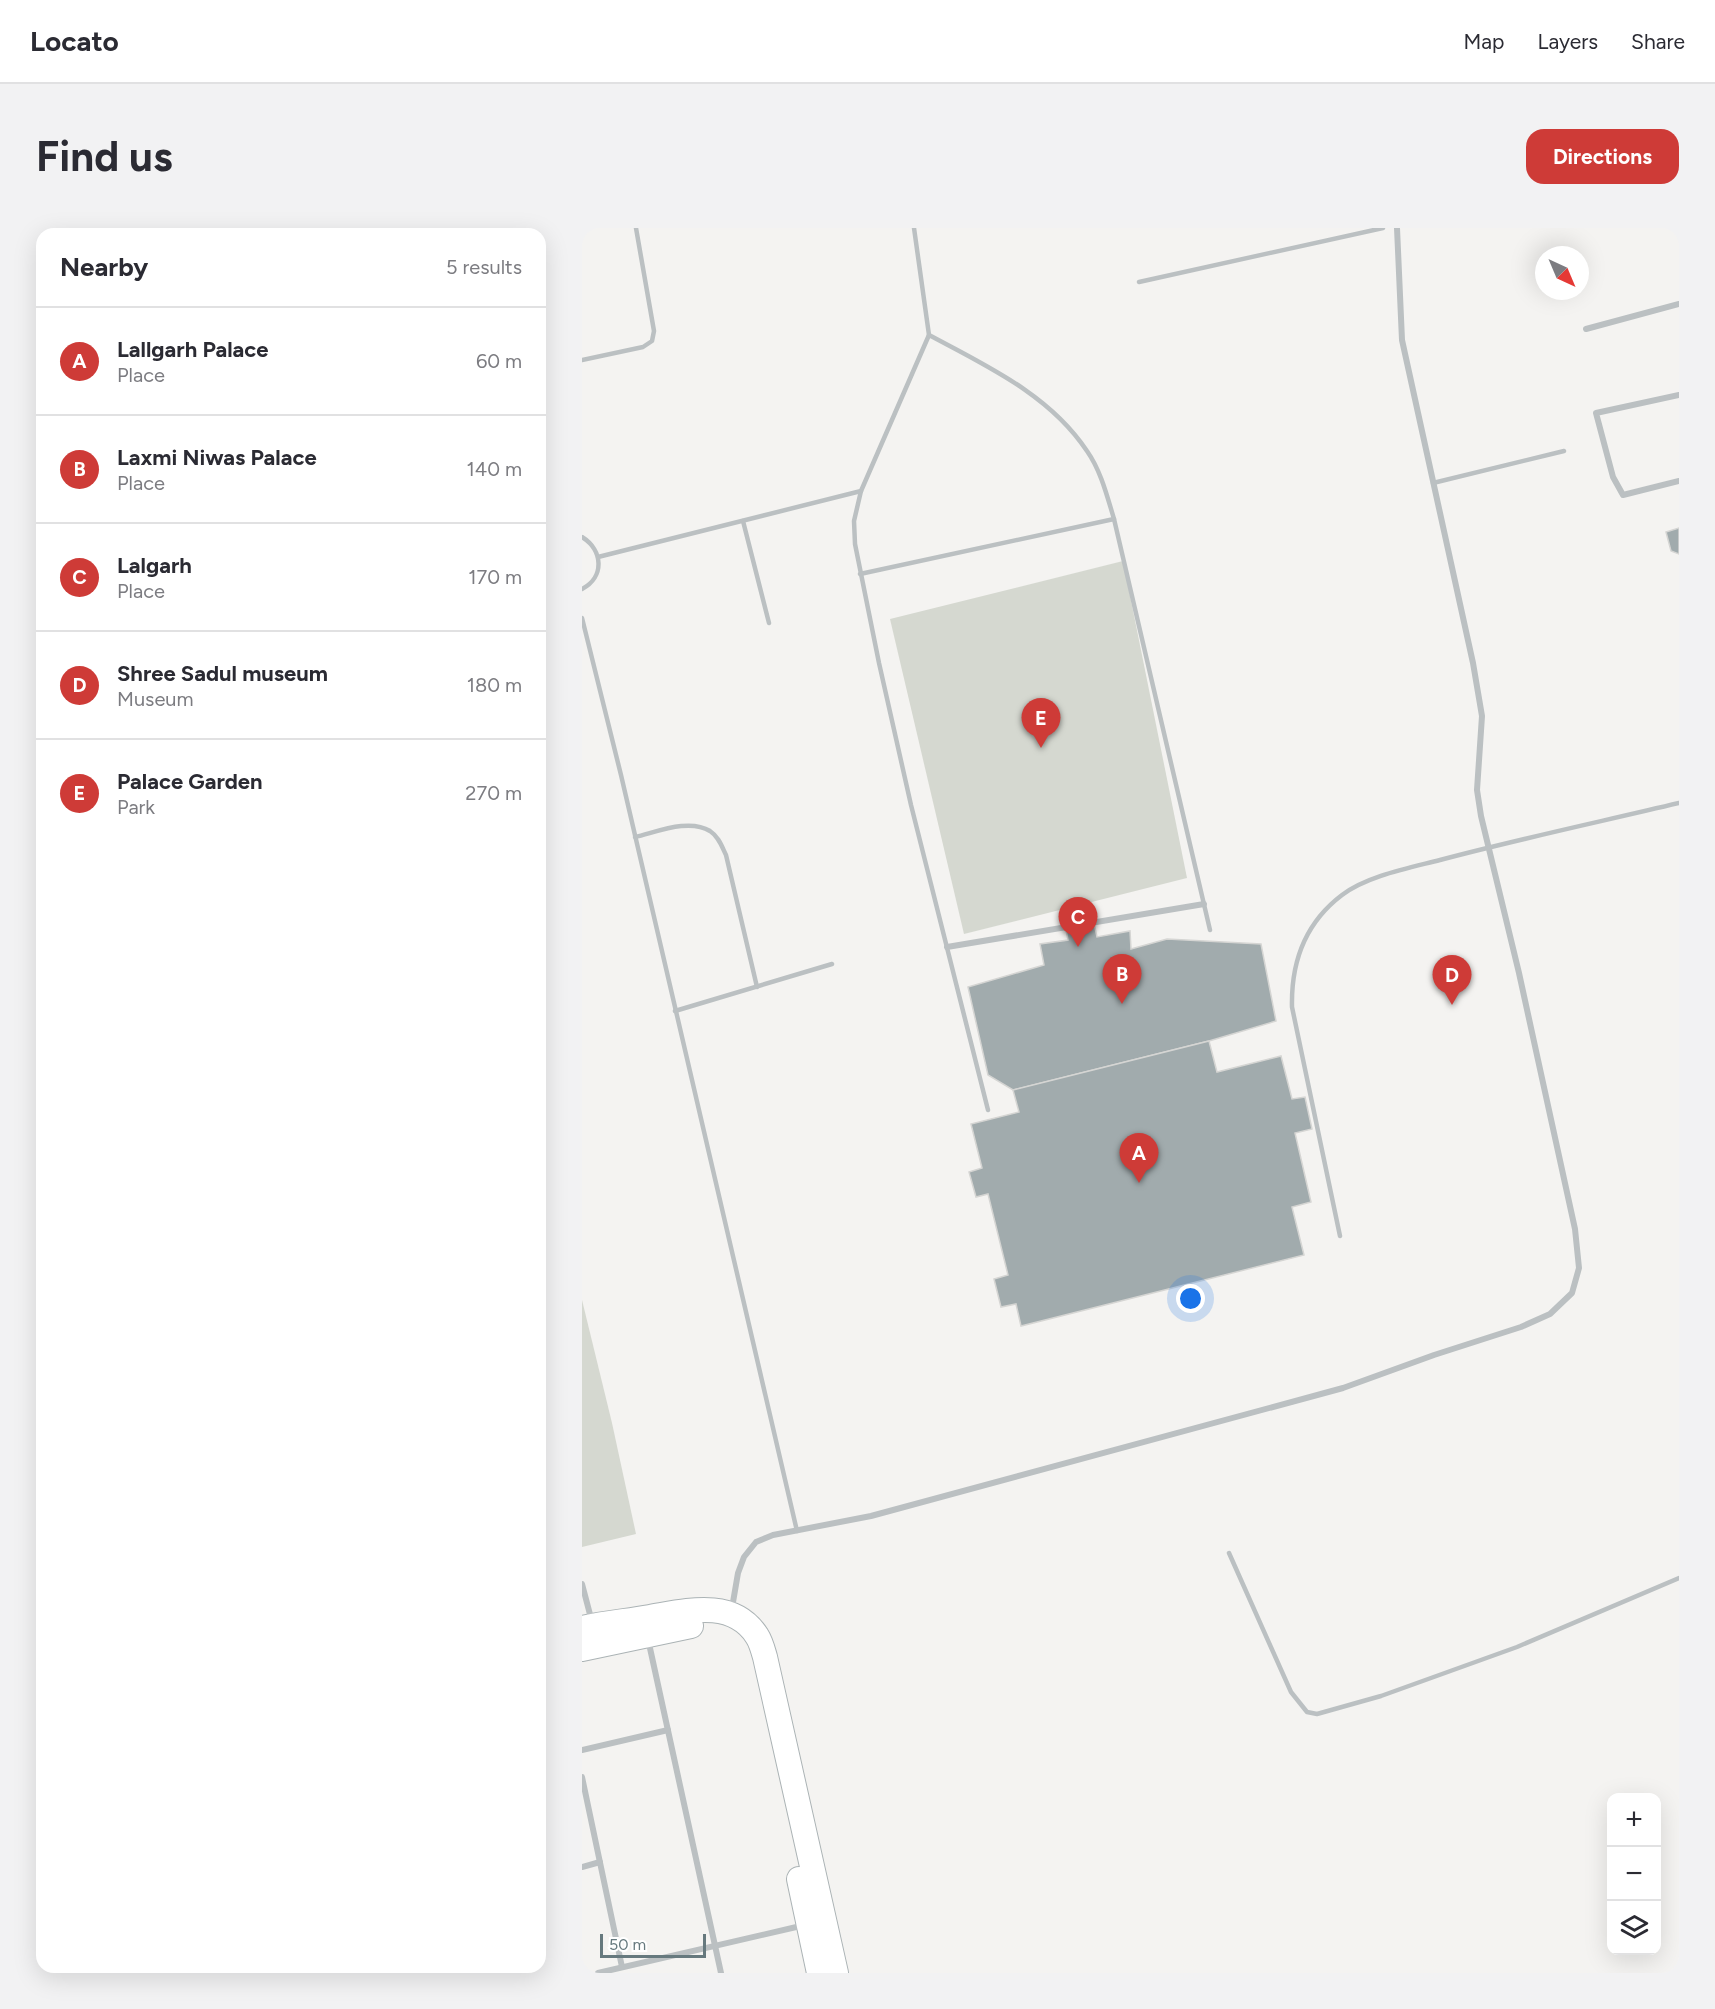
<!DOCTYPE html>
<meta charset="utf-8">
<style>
body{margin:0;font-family:Figtree,sans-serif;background:#f2f2f3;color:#2b2b33}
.controls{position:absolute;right:18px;bottom:18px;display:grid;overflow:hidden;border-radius:12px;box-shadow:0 6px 24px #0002}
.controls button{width:54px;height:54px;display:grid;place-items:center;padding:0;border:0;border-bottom:2px solid #e1e1e2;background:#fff;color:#2b2b33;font:30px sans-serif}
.compass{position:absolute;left:953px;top:18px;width:54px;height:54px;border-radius:50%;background:#fff;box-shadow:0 6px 24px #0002;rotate:136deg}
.scale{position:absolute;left:18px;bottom:15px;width:106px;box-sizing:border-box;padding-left:6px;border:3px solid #66797e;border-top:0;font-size:16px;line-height:21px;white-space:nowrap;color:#66797e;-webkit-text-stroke:4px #fff;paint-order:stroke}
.you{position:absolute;left:609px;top:1071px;width:21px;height:21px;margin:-15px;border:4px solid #fff;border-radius:50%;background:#1a73e8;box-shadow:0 0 0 9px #1a73e833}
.badge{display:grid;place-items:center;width:39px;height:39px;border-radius:50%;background:#ce3b37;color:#fff;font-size:20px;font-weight:700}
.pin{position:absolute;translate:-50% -50px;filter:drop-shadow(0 2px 3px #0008)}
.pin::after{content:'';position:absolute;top:32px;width:21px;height:18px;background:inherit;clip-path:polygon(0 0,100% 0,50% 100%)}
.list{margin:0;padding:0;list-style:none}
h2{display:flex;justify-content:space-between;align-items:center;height:78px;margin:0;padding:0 24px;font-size:26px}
h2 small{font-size:20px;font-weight:400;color:#7c7c81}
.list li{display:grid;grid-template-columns:39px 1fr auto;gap:18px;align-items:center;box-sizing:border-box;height:108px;padding:0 24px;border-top:2px solid #e1e1e2}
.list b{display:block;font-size:22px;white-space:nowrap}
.list p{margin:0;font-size:20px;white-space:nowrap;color:#7c7c81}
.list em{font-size:20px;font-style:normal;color:#7c7c81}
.icon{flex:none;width:33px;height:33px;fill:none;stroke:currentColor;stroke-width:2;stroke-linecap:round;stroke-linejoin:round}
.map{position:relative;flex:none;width:1097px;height:1745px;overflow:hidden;border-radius:18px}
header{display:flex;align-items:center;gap:36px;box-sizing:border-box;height:84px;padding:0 30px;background:#fff;border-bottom:2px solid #e1e1e2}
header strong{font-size:28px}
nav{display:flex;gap:33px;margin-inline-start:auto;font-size:21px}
.intro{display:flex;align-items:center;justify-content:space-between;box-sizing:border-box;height:144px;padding:0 36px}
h1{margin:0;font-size:42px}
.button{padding:15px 27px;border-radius:18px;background:#ce3b37;color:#fff;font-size:21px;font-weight:700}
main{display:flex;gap:36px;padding:0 36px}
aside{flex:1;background:#fff;border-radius:18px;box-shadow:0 6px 24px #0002}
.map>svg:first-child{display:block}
.green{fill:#d5d8d0}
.building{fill:#a1abad;stroke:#d5d5d3;stroke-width:1.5}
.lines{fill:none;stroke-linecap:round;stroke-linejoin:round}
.secondary-casing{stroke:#abb3b5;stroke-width:26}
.lane{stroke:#bbc0c2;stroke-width:4.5}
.street{stroke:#bbc0c2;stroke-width:6}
.secondary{stroke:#fff;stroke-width:24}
</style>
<header>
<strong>Locato</strong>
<nav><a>Map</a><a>Layers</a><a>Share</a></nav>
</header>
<div class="intro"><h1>Find us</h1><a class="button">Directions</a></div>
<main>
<aside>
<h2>Nearby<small>5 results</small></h2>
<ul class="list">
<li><span class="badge">A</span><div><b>Lallgarh Palace</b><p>Place</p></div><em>60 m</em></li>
<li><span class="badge">B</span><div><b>Laxmi Niwas Palace</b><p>Place</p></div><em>140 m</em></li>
<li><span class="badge">C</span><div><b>Lalgarh</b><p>Place</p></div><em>170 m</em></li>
<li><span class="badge">D</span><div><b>Shree Sadul museum</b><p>Museum</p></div><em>180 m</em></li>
<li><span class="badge">E</span><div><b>Palace Garden</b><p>Park</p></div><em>270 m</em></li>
</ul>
</aside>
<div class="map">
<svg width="1097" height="1745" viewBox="0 0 1097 1745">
<rect width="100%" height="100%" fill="#f4f3f1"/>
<!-- green -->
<g class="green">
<path d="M541 333 605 650 382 706 308 391Z"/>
<path d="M0 1072 30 1195 54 1306 0 1319Z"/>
</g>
<!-- building -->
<g class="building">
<path d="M1097 300V326L1089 323 1084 304Z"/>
<path d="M511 690 515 709 548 703 549 721 585 711 679 716 694 793 627 813 431 862 406 847 386 759 462 737 458 716 486 712 483 697Z"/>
<path d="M627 813 635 844 699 828 710 871 723 869 730 901 713 905 729 974 710 979 722 1027 439 1098 434 1076 419 1079 412 1051 426 1047 406 966 394 969 387 944 400 940 389 896 437 884 431 862Z"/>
</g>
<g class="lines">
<defs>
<g id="secondary">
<path d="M0 1400C22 1395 46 1393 68 1389 104 1383 151 1370 175 1408 179 1414 181 1422 183 1429L254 1745"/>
<path d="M0 1421 109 1398"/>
<path d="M217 1651 237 1745"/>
</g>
</defs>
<!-- secondary casing -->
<use href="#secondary" class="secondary-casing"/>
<!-- lane -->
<g class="lane">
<path d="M332 0 347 107 279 263 272 293 273 316 297 435 329 577 406 882"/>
<path d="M557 54 801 0"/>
<path d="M347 107C405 138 468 167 505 223 519 243 525 268 532 291L628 702"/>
<path d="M0 132 61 119 70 113 72 103 54 0"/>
<path d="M851 255 982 223"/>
<path d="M161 293 187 395"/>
<path d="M0 309C21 322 23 349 0 361"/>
<path d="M16 329 279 263"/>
<path d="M278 346 532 291"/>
<path d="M0 390 39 547 215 1303"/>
<path d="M53 609C75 604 107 590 128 603 137 609 140 619 144 627L175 759"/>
<path d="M93 783 250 736"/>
<path d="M758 1008 710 779C709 735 723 695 760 667 785 648 827 640 858 632 937 611 1017 594 1097 575"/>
<path d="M647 1325 709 1464 725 1484 735 1486 799 1468 935 1419 1097 1350"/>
</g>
<!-- street -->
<g class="street">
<path d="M1004 101 1097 76"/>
<path d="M1097 167 1014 185 1031 249 1041 267 1097 253"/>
<path d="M365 719 622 676"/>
<path d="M0 1356 10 1394"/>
<path d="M150 1380 156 1345 162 1329 174 1314 191 1307 289 1288 761 1160 852 1127 939 1099 968 1086 990 1065 997 1040 993 1001 937 745 899 588 895 562 900 488 891 435 820 112 815 0"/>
<path d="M66 1411 139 1745"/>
<path d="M0 1522 86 1502"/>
<path d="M0 1549 40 1739"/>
<path d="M0 1639 18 1634"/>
<path d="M16 1745 223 1697"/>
</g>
<!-- secondary -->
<use href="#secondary" class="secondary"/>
</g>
</svg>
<div class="controls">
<button>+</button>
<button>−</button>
<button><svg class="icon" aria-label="layers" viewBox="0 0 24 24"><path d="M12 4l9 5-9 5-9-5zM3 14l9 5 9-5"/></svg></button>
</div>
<svg class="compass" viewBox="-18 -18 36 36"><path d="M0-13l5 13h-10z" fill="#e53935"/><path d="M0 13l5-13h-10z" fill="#7c7c81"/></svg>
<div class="scale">50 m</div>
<div class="you"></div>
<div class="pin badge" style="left:557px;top:955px">A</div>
<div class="pin badge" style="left:540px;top:776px">B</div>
<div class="pin badge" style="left:496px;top:719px">C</div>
<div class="pin badge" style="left:870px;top:777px">D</div>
<div class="pin badge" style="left:459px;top:520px">E</div>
</div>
</main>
